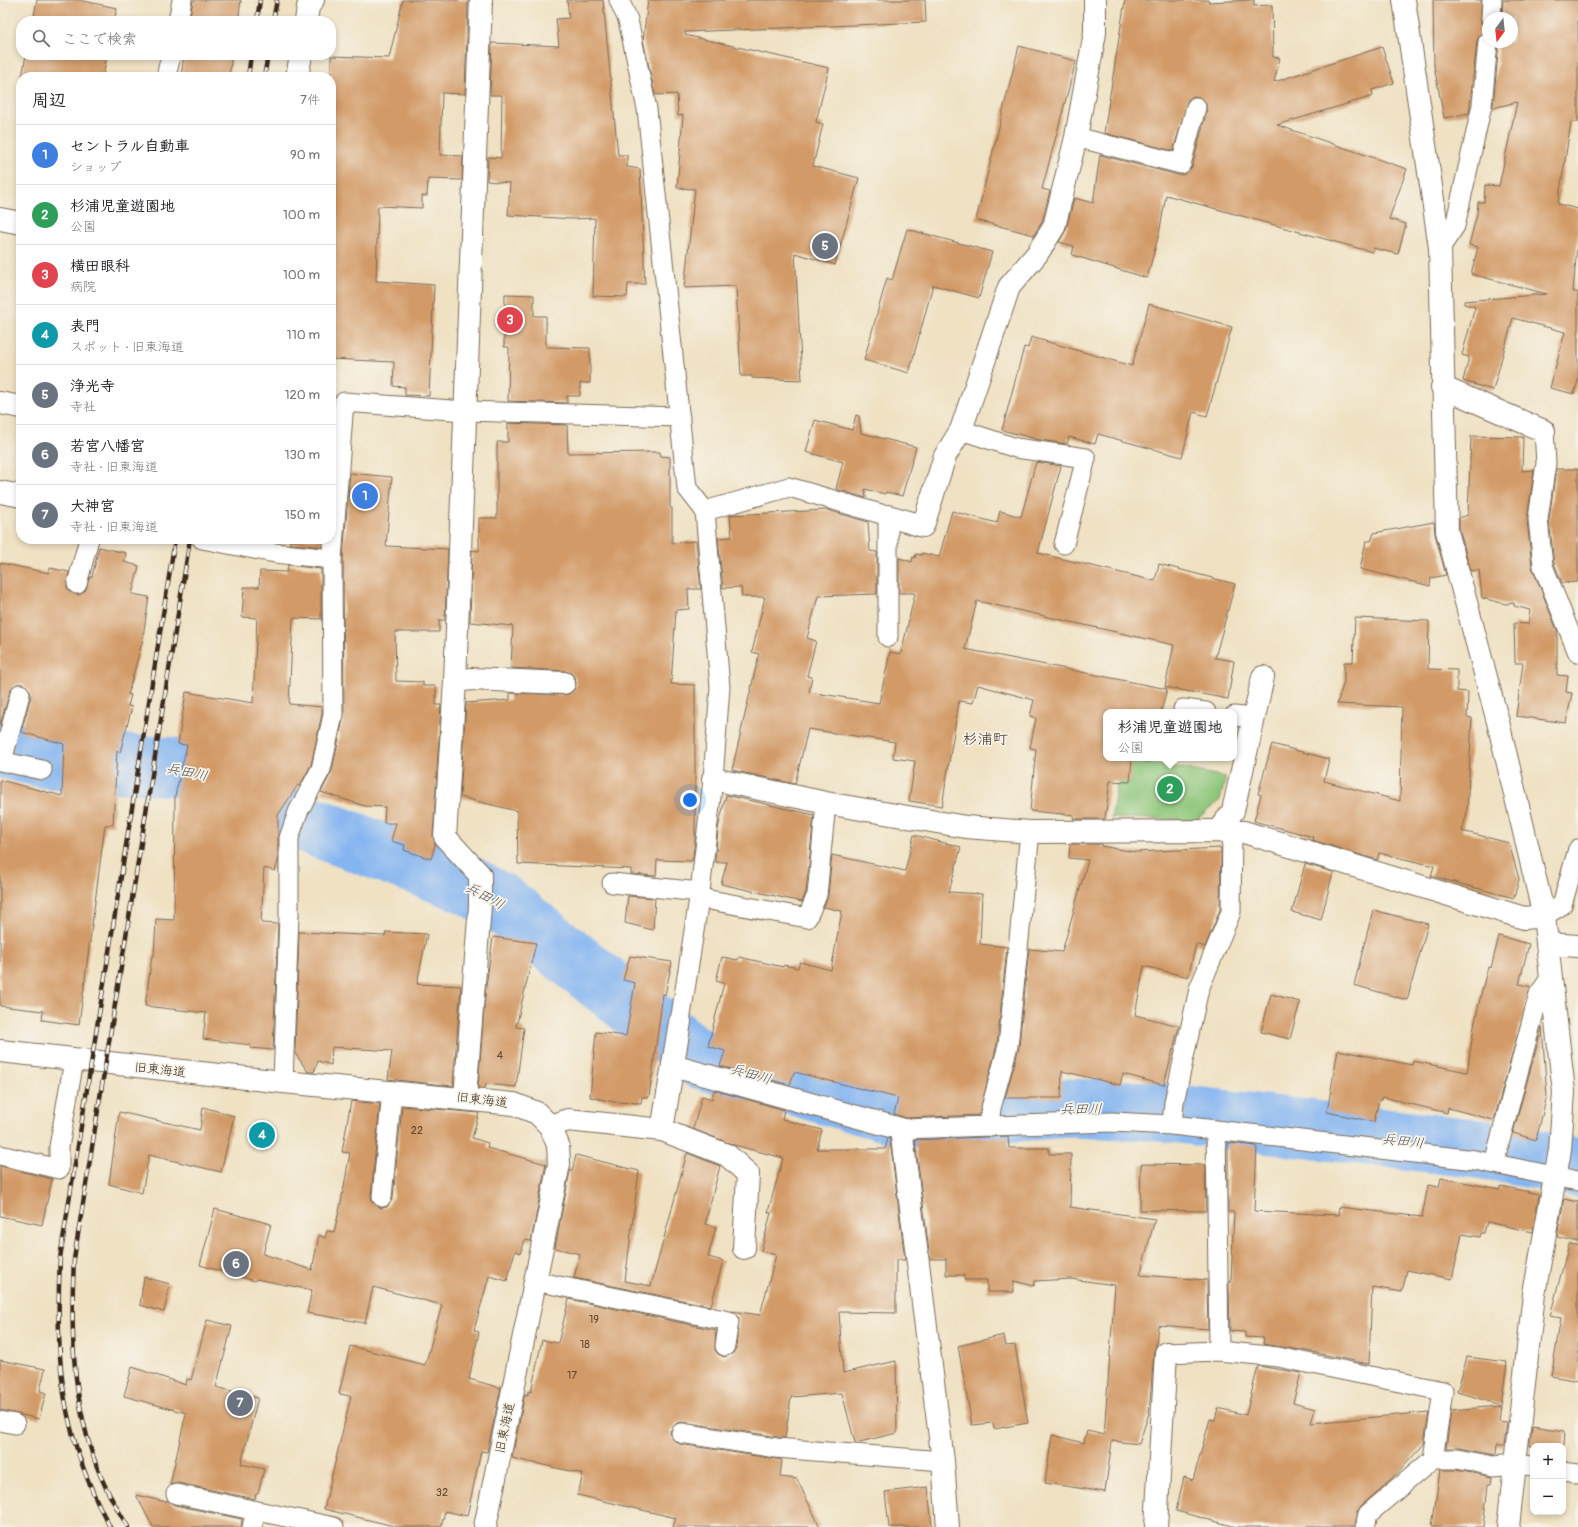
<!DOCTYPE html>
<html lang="ja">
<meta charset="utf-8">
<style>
body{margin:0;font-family:Pangolin,"Klee One",sans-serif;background:#f2f2f2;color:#202124}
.controls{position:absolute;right:12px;bottom:12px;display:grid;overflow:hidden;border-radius:8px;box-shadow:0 2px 6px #0003}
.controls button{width:36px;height:36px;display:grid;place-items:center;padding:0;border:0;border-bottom:1px solid #e0e0e0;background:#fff;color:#202124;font:20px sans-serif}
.compass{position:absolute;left:1482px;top:12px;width:36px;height:36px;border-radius:50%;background:#fff;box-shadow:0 2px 6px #0003;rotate:195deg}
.you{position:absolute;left:690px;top:800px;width:14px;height:14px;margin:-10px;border:3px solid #fff;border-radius:50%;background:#1a73e8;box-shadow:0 0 0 6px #1a73e833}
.badge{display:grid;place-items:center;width:26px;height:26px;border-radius:50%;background:#1a73e8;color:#fff;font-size:13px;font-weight:700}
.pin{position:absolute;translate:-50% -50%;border:2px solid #fff;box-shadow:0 1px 4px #0006}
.popup{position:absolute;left:1103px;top:709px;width:134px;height:52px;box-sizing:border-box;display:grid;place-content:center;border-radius:8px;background:#fff;filter:drop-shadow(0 1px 3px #0005);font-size:13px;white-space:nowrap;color:#757577}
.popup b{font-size:15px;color:#202124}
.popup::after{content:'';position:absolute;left:50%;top:100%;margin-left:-8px;border:8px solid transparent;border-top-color:#fff}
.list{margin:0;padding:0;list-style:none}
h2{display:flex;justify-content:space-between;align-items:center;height:52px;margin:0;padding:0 16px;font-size:17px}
h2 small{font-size:13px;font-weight:400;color:#757577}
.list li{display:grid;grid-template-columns:26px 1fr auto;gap:12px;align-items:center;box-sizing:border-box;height:60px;padding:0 16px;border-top:1px solid #e0e0e0}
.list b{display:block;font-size:15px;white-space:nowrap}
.list p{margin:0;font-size:13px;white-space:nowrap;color:#757577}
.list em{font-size:13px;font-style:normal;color:#757577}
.icon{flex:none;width:22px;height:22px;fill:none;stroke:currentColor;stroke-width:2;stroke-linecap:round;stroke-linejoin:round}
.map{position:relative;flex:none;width:1578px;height:1527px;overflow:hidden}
.search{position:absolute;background:#fff;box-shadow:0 2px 6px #0003;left:16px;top:16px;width:320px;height:44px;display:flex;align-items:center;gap:10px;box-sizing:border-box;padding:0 14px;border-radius:16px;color:#757577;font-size:15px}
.panel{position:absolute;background:#fff;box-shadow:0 2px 6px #0003;left:16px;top:72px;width:320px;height:472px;border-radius:16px}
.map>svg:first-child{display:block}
.green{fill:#8cc579;stroke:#64784c}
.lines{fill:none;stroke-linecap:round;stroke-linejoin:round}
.river{stroke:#85b5f1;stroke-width:59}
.building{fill:#d29a66}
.lane-casing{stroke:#7a6a57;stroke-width:21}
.street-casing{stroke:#7a6a57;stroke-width:24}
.lane{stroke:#fff;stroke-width:19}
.street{stroke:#fff;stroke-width:22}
.rail-casing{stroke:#3b2a1e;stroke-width:4.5}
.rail{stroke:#f7f3e8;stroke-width:3;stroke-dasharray:9;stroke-linecap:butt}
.labels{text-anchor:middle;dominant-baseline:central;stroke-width:3.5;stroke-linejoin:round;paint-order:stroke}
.number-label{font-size:11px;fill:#614630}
.street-label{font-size:13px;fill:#3b2a1e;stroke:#f7f3e8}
.water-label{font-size:14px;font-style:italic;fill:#51545d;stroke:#f7f3e8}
.quarter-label{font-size:15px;fill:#3b2a1e;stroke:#f7f3e8}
</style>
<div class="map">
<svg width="1578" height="1527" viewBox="0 0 1578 1527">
<rect width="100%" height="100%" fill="#f7f3e8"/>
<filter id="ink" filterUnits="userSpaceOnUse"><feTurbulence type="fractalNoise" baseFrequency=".025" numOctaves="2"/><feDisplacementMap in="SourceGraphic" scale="8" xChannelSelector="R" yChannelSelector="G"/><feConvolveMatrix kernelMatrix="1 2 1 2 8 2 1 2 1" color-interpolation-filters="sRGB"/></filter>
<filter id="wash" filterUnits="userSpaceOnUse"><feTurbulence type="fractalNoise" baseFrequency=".012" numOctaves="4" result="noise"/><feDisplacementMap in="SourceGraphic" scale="16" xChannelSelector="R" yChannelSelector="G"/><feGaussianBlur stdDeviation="0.9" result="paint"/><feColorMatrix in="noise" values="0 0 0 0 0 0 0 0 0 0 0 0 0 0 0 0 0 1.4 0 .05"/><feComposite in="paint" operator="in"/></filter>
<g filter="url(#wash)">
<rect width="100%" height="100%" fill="#efe1c2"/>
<!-- green -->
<path class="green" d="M1122 758H1130L1226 777 1220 800 1196 820 1111 818Z"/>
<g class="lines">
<!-- river -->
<path class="river" d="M0 748 47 759 175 767 222 780 278 813 466 884 501 903 699 1059 907 1118 931 1119 1067 1108 1152 1111 1480 1149 1578 1168"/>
</g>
<g id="blocks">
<!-- building -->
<g class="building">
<path d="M37 0H78L117 8 114 21H33Z"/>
<path d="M193 0H241L238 21H189Z"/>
<path d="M403 0H468L465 94 442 93 440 155 463 156 462 180 428 179 427 196H422V208L378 206 376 281 434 285 429 396 405 395V387L393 386 394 362 331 359V56L389 58Z"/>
<path d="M567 0H603L618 155H627V167L640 169 645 284H628L627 297 593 296 595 218 573 219 508 215 510 183 487 181 488 157 501 158 502 95H490L492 43 559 46 556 19 569 18Z"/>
<path d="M648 0H925L926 22 685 32V35L829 68 816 122 823 124 813 166 859 178 835 265 795 253 802 380 752 378V376H741L736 286 684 288 695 189 677 188 683 115 678 116 677 94 655 95 643 40Z"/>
<path d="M1125 0H1208V2L1254 0V6L1272 5 1273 57 1280 58 1274 82 1382 47 1394 83 1372 90 1373 96 1277 125 1407 169 1389 219 1406 224 1398 254 1373 248 1372 252 1166 195 1159 234 1147 278 1072 255 1074 246 1059 242 1066 230 1074 198 1093 203 1100 155 1178 175 1184 174 1192 167 1207 110 1206 104 1199 97 1193 96 1188 100 1173 151 1104 133Z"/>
<path d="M1433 0H1481V23L1488 28V31L1479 35 1477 41 1469 113 1444 118 1434 66Z"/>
<path d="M1503 0H1578V122H1571L1558 204 1578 209V236L1573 292H1578V381L1574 394 1550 388 1565 332 1513 318 1493 390 1463 381 1469 357 1462 355 1475 307 1464 304V301L1547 294 1471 274 1478 247 1469 245 1477 214 1478 202H1484L1485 185 1499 186 1517 102 1493 108 1499 42H1512V18H1502Z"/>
<path d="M1019 46 1076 61 1042 189 1050 191 1042 222 1034 235 976 220Z"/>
<path d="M26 55H107L103 77H22Z"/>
<path d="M184 55H232L229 77H181Z"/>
<path d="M907 229 992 252 979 298 933 285 909 373 864 360 887 278 892 280Z"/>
<path d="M505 294 534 295V316H546V347L590 348V383H580V396H567V403L508 401 509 347H504Z"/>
<path d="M1149 304 1232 327 1207 416 1193 412 1182 457 1098 434 1095 444 1069 437 1067 444 1040 440 1002 430 1024 347 1028 348 1031 337 1132 366Z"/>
<path d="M856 415 859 416 861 433 916 447 902 496 886 492 885 494 865 489 866 498 836 489 843 462 806 452 815 420 852 430Z"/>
<path d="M508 423 567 425 568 453 660 452 661 456 670 457V508H672V543L696 541 701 589H688L689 609 676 610 671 684 695 685V841L692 861 657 860 656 876 631 874V869L518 864 517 811 460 797 466 703 510 700V693L564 695 569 694 574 690 576 684 575 677 571 673 565 671 511 668 513 626 470 622 472 550 479 551V518H497V442H508Z"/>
<path d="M1471 436 1523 437 1522 471 1534 470 1527 520 1532 567 1557 630V675L1568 676 1566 692 1572 693 1566 723 1516 716 1523 663H1515L1514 623 1528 624 1530 610 1514 606V603L1506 604 1482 598 1479 570 1471 571 1459 529V518L1468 515Z"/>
<path d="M1036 462 1061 466 1038 553 1155 581 1159 564 1235 584 1215 658 1234 661 1228 699 1165 687 1174 645 977 601 965 649 1167 689 1161 712H1106V758H1150L1149 762 1132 758 1130 782 1110 781 1105 819H1073L1074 815 1030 811 1036 749 1030 748 1036 718 1030 716 1034 700 978 685 973 703 959 701 942 806 909 801 915 761 893 758 895 742 808 729 795 784 732 770 759 654 752 652 765 597H742L741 587 723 588 718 538 732 537 730 515 827 510 868 522 870 551 877 552V594L818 596 807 638 816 641 807 676 812 677 809 692 879 703 890 652 901 654 915 593H899V558L912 562 913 557 915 558 916 554 922 555V553L939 557 952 511 997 523 1000 511 1021 517Z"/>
<path d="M1556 469H1578V582L1562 583 1554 563 1549 519Z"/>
<path d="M350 473 392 477 386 546 448 549 445 620H439V632H395L396 681 423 682V686H436V705H441L433 836 435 845 431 859 404 850 405 845 391 841 396 823H384L385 807 365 806 321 792 332 771 344 715 343 559Z"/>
<path d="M1434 522 1435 534 1446 575 1431 578 1430 586 1360 569 1366 541H1371L1374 533Z"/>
<path d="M290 539H322V547L290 544Z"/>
<path d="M99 547 126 553 124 562 139 566 132 594 149 597 142 643 128 694 131 695 128 706 132 707 120 752 117 751 113 825H105L79 1025 42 1020 43 1011 0 1006V780L62 796 64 744 21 732 31 696 30 691 23 684H17L10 691 0 726V563L49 573 50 568 69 572 67 587 70 592 79 595 85 591 90 577H92Z"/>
<path d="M288 565 321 569V619L293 618 289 704 322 707V714L311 765 300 786 298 785 278 815V861L275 871 264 868 261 923 278 924 273 1050 250 1048 251 1045 203 1039 206 1013 145 1006 152 956H154L156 919 174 920 175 796 187 745 178 744 186 692 253 703 257 618 242 617 244 587H259L260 571 287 572Z"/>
<path d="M1355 618 1429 621 1428 669 1457 670V691L1468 692 1467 717 1472 718 1467 812 1462 831 1509 843 1519 879 1514 898 1431 876 1434 866 1379 853 1377 860 1312 840 1313 837 1254 821 1261 795 1258 794 1272 744 1329 759 1324 781 1400 801 1402 707 1337 704 1344 682V662H1353Z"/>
<path d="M726 795 814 815 806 892 802 902 721 884 727 862H715L718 829Z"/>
<path d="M914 835 961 847 949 892 982 894 980 944 1007 947 997 1044 979 1115 906 1118 894 1114 898 1098 794 1072 790 1085 720 1066 725 1051 708 1046 724 983 716 981 722 957 738 960 739 957 783 967 784 965 798 968 800 962 831 970 842 911 824 907 828 896 832 855 905 871Z"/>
<path d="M1070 844H1102L1101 846 1135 852 1221 848 1220 910 1205 947 1196 944 1188 977 1144 966 1135 1015 1179 1026 1164 1085 1123 1074 1120 1085 1062 1071 1061 1098H1005L1019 1047 1029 949 1062 952 1088 860 1069 858Z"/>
<path d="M1305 864 1333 872 1321 920 1292 912Z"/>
<path d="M628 896 655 898 653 930 625 923Z"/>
<path d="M1373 910 1428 924 1407 1000 1354 985Z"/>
<path d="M299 932 385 936 386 932 427 934 417 984 461 986 453 1086 388 1079 392 1051 332 1047 331 1065 318 1061 314 1072H308L295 1053Z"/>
<path d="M1499 936 1529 944 1519 984 1531 987 1494 1120 1448 1108 1447 1113 1383 1097 1382 1100 1379 1099 1374 1122 1327 1112 1338 1050 1412 1065 1413 1061 1467 1072 1474 1026 1482 990 1488 967 1491 968Z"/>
<path d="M493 937 536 943 516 1027 524 1028 516 1087 486 1084 485 1089 478 1088 486 986Z"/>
<path d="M630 956 672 962 665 995 663 994 649 1097H642L641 1103 614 1102 590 1097 596 1032 626 1036 635 983 623 980Z"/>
<path d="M1271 994 1300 1002 1290 1039 1261 1032Z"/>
<path d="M1542 1027 1547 1096 1536 1140 1513 1133Z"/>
<path d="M714 1090 784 1110 782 1119 822 1130 817 1149H885L888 1138 890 1139 905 1260H896V1313L839 1312 843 1373 896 1361 897 1433 855 1443 842 1393 791 1397 785 1438 683 1422 677 1423 670 1431 671 1437 679 1444 782 1460 780 1477 797 1479 820 1527H673L676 1518 578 1495 583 1474 512 1458 525 1394 528 1395V1391L531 1392 542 1340 558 1343 569 1299 716 1330 715 1350 718 1354 724 1357 733 1353 736 1348 739 1318 732 1311 760 1315 776 1255 761 1251 771 1213 768 1212 783 1158 734 1145 693 1129 702 1096 712 1099Z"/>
<path d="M351 1101 380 1104 371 1196 372 1202 381 1208 387 1207 393 1198 402 1106 479 1113 472 1138 488 1143 487 1148 546 1164 531 1241 525 1240 521 1253 515 1251 507 1281 489 1276 474 1330 479 1332 469 1379 501 1388 487 1452 481 1451 467 1516 445 1511 441 1527H398L324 1509 351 1396 339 1394 350 1346 425 1365 442 1305 373 1287 365 1323 307 1313 312 1290 256 1279 255 1281 200 1265 215 1209 271 1224 263 1254 312 1270 319 1235 325 1238 327 1231 334 1232 341 1203 350 1153 342 1152Z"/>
<path d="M203 1107 234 1116 221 1172 149 1155 142 1193 109 1184 119 1112 200 1130Z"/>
<path d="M1008 1136 1009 1148H1049V1154H1071L1070 1207 1155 1219 1140 1275 1207 1280 1208 1329 1158 1325 1156 1346 1154 1352 1149 1413 1139 1444 1112 1441 1105 1492 1045 1483 1052 1435 1084 1443 1087 1431 1104 1435 1115 1285 1071 1279 1035 1281 1034 1286 1014 1281V1292H987V1280H964V1275H946V1259H930L915 1140Z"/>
<path d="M1228 1143 1257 1146 1254 1211 1338 1215 1339 1207 1422 1217 1428 1185 1439 1187 1441 1178 1500 1189 1501 1186 1539 1194 1533 1232 1487 1222 1484 1233H1481L1480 1237 1462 1234 1452 1279 1407 1270 1402 1292 1372 1287 1369 1364 1307 1351 1263 1344 1264 1338 1245 1337V1332L1230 1331 1229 1282H1231L1234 1212H1228Z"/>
<path d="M687 1153 720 1166 705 1224 716 1227 708 1257 723 1261 711 1306 574 1278 580 1254 555 1248 570 1171H572L576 1155 639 1171 625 1281 651 1286Z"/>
<path d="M1141 1164 1205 1165 1206 1211 1140 1210Z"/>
<path d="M0 1166 52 1179 42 1225 0 1216Z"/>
<path d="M1564 1199 1578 1202V1242L1557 1237Z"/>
<path d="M1569 1244 1578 1245V1381L1551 1376 1561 1318 1550 1316Z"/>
<path d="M144 1277 170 1284 164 1312 140 1305Z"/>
<path d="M207 1320 232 1326 216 1387 258 1398 241 1464 264 1469 258 1494H256L255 1499 178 1483 170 1485 186 1413 124 1396 132 1367 186 1385 187 1379 191 1380Z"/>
<path d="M1004 1335 1006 1346 1015 1345 1028 1423 994 1429 993 1423 972 1425 958 1346Z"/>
<path d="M1467 1357 1507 1362 1501 1405 1457 1392Z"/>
<path d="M0 1360 45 1369 40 1391 46 1393 39 1419 0 1410Z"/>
<path d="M1258 1366 1301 1373 1293 1403 1315 1409 1311 1423 1429 1412 1424 1444 1393 1478 1361 1506 1357 1512 1354 1527H1236L1176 1511 1184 1477 1193 1480 1210 1419 1215 1420 1218 1408 1246 1415Z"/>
<path d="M1501 1406 1499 1421 1507 1422 1504 1446H1496L1495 1455 1459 1448H1446L1451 1410Z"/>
<path d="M1532 1426 1565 1431 1564 1446H1530Z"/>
<path d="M1440 1470H1456L1492 1477 1491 1484H1488L1483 1527H1432Z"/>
<path d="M928 1487 932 1527H889L885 1492Z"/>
<path d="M136 1495 166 1502 167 1500 174 1505 242 1519 241 1527H153Z"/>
</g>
</g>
</g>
<g filter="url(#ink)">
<use href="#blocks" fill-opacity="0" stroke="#7a6a57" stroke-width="1"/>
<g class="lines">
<defs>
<g id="lane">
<path d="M619 0 628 20 647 109 687 488 705 511 720 687 713 779 700 892 680 1022"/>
<path d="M1491 18 1492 0"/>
<path d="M178 21 182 0"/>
<path d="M166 77 171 55"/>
<path d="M1076 137 1181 164 1196 107"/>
<path d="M1440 248 1455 226 1482 105 1488 42"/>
<path d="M961 430 1016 448 1086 458 1064 544"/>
<path d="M1544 431 1546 463 1538 519 1543 566 1578 653"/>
<path d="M705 511 789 487 888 516V637"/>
<path d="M202 539 275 553 332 559"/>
<path d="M77 584 89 539"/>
<path d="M1183 709 1206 712"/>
<path d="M1234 716 1254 718"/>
<path d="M0 761 42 770"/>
<path d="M2 761 20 694"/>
<path d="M612 883 700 892"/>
<path d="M699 898 807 918 817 895 826 803"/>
<path d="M1544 916 1562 905 1578 849"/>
<path d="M283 1082 289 915V838L298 812 321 769 333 715 332 559 344 402 465 411 680 417"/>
<path d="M1172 1125 1174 1102 1199 989 1231 912 1232 832"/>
<path d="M989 1126 991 1108 1008 1046 1030 832"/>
<path d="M901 1129 1112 1122 1172 1125 1475 1160 1578 1181"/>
<path d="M1216 1130 1219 1351"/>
<path d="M0 1155 59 1169V1147L74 1060"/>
<path d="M1494 1163 1539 994 1551 977"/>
<path d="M382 1197 392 1091"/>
<path d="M535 1281 729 1321 725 1346"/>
<path d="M1166 1353 1219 1351 1278 1357 1443 1391 1433 1459"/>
<path d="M0 1421 15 1424"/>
<path d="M681 1433 776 1448 943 1461"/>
<path d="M1563 1471 1578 1473"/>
<path d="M176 1494 334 1527"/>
<path d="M252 1527 256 1511"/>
<path d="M1365 1527 1368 1514 1433 1459H1457L1493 1466 1515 1464 1533 1466"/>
</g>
<g id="street">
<path d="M1404 0 1440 248 1447 531 1498 722 1544 916 1564 1092 1560 1150 1534 1294 1508 1527"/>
<path d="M306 21 308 7 313 0"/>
<path d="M297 77 301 55"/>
<path d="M0 219 21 223"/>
<path d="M1442 387 1544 431"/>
<path d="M0 403 21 407"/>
<path d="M0 492 21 496"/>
<path d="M888 516 923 526 945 456 961 430 1009 287 1037 254 1054 227 1076 137 1095 33V0"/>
<path d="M455 681 471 679 564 683"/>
<path d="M713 779 826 803 966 827 1030 832 1218 831 1244 832 1524 918 1544 916"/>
<path d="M1218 831 1233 811 1263 677"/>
<path d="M1547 944 1578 946"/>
<path d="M0 1051 283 1082 514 1104 537 1113 550 1126 558 1145 559 1164 485 1527"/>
<path d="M673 1066 901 1129 943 1461 948 1527"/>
<path d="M465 1098 480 906V875L445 837 455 681 481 0"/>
<path d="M550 1126 568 1120 662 1130 680 1022"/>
<path d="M662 1130 727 1155 748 1174 744 1248"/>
<path d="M1156 1527 1166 1353"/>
</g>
</defs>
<!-- lane casing -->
<use href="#lane" class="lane-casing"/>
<!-- street casing -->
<use href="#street" class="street-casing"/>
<!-- lane -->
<use href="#lane" class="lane"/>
<!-- street -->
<use href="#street" class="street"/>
<defs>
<g id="rail">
<path d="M257 21 260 0"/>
<path d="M273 21 277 0"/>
<path d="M248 77 251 55"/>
<path d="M264 77 268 55"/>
<path d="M110 1527C60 1434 55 1361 60 1258L175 539"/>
<path d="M128 1527C121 1515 113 1502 107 1490 72 1418 70 1337 74 1259L190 539"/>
</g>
</defs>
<!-- rail casing -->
<use href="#rail" class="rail-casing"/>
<!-- rail -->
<use href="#rail" class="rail"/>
</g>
</g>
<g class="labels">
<!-- number labels -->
<g class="number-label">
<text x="500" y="1055">4</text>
<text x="417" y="1130">22</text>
<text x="594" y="1319">19</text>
<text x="585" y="1344">18</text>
<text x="572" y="1375">17</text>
<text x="442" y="1492">32</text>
</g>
<!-- street labels -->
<g class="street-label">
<text transform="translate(160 1070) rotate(6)">旧東海道</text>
<text transform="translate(482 1100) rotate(7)">旧東海道</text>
<text transform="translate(505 1428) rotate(-78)">旧東海道</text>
</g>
<!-- water labels -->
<g class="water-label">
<text transform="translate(187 772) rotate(12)">兵田川</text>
<text transform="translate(485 896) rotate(29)">兵田川</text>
<text transform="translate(751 1074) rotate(16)">兵田川</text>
<text transform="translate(1081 1109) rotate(1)">兵田川</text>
<text transform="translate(1403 1141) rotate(7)">兵田川</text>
</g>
<!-- quarter labels -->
<g class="quarter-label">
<text x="985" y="739">杉浦町</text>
</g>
</g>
</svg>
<div class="controls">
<button>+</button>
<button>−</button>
</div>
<svg class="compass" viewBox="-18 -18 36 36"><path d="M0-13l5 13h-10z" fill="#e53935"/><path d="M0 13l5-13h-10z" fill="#757577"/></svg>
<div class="you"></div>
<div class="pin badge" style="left:365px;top:496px;background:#3f7fe0">1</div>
<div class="pin badge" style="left:1170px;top:789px;background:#2e9e5b">2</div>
<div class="popup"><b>杉浦児童遊園地</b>公園</div>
<div class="pin badge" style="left:510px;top:320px;background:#e0444e">3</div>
<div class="pin badge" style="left:262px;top:1135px;background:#0f9aa8">4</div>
<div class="pin badge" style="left:825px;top:246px;background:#6b7280">5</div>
<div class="pin badge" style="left:236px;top:1264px;background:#6b7280">6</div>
<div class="pin badge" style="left:240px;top:1403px;background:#6b7280">7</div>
<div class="search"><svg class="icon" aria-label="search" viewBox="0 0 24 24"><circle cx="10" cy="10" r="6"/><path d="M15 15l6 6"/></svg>ここで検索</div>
<section class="panel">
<h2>周辺<small>7件</small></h2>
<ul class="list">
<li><span class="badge" style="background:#3f7fe0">1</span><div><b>セントラル自動車</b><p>ショップ</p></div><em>90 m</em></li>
<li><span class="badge" style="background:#2e9e5b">2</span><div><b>杉浦児童遊園地</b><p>公園</p></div><em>100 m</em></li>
<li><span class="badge" style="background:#e0444e">3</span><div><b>横田眼科</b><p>病院</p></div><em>100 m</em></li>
<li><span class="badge" style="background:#0f9aa8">4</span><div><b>表門</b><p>スポット · 旧東海道</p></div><em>110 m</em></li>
<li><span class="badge" style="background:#6b7280">5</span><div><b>浄光寺</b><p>寺社</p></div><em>120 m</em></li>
<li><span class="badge" style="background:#6b7280">6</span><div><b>若宮八幡宮</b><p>寺社 · 旧東海道</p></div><em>130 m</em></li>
<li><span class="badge" style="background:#6b7280">7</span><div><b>大神宮</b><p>寺社 · 旧東海道</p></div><em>150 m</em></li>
</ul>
</section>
</div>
